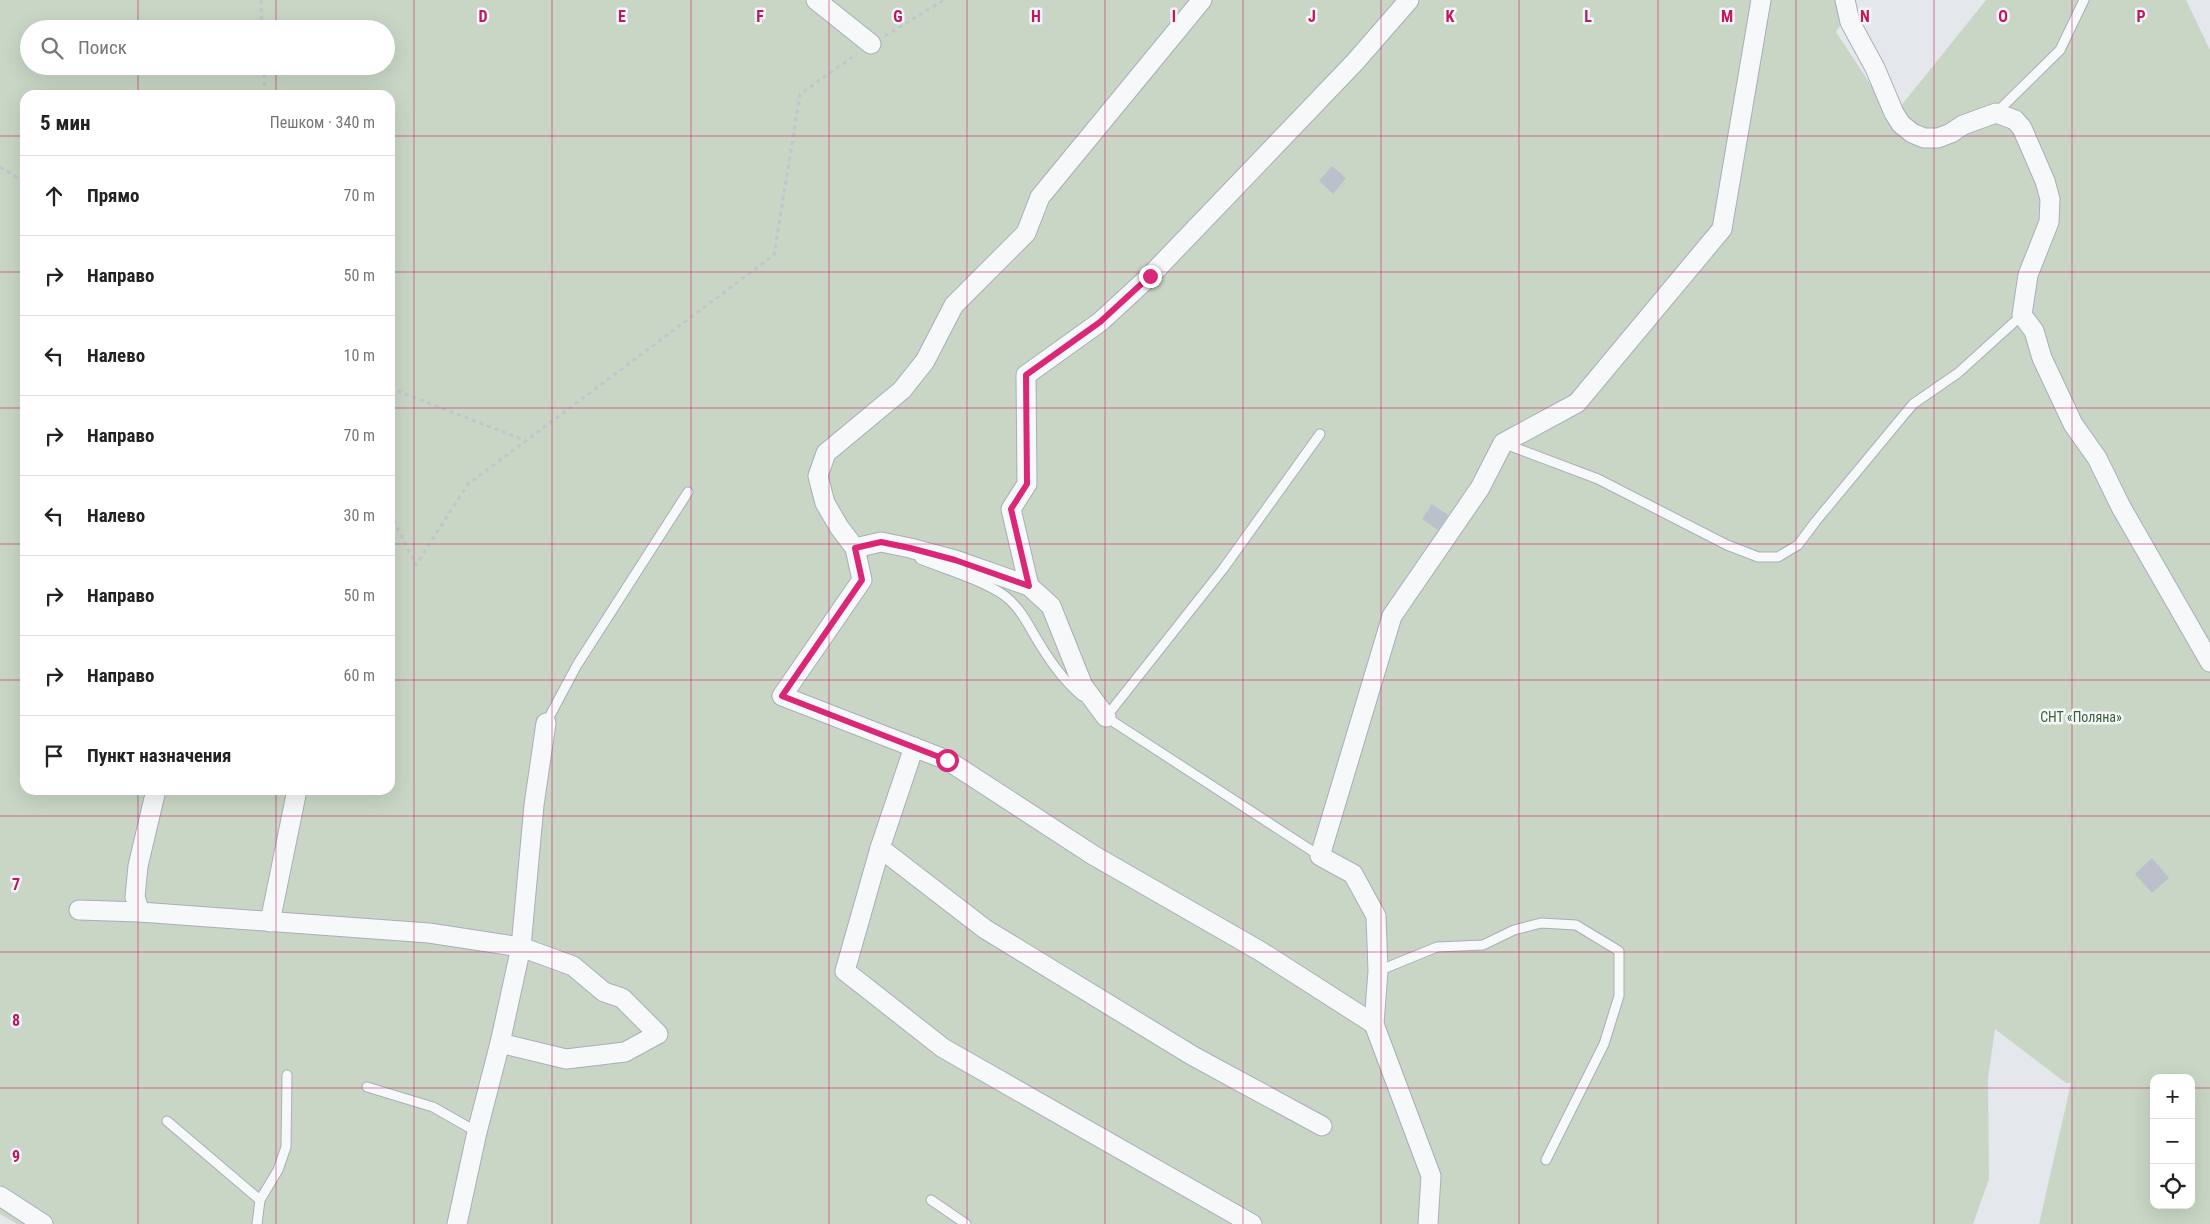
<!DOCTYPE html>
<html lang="ru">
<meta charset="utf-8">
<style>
body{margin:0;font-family:"Roboto Condensed",sans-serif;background:#f2f2f2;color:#222}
.controls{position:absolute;right:15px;bottom:15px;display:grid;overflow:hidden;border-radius:10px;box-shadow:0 5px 20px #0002}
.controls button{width:45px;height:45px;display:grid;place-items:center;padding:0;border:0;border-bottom:1px solid #e0e0e0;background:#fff;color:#222;font:25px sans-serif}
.stop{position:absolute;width:15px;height:15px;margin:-11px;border:4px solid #db2777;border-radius:50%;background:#fff}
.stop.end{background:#db2777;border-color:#fff;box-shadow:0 1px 5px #0008}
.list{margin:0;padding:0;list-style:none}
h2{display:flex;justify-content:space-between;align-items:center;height:65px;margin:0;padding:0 20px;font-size:21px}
h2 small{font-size:16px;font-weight:400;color:#767676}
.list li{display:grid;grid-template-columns:32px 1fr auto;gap:15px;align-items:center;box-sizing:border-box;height:80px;padding:0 20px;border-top:1px solid #e0e0e0}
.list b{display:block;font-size:19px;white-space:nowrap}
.list em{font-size:16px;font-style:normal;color:#767676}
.icon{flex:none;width:28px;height:28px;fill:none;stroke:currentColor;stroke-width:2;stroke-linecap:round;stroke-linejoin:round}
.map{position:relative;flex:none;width:2210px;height:1224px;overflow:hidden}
.search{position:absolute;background:#fff;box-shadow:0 5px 20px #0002;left:20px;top:20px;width:375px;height:55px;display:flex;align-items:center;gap:12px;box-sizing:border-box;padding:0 18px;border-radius:28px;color:#767676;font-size:19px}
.panel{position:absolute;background:#fff;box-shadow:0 5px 20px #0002;left:20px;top:90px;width:375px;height:705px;border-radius:15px}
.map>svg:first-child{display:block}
.green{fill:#c9d6c5;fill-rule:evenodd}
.building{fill:#bbc0ca}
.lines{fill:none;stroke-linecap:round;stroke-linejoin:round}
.service-casing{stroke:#a9aeb7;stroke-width:11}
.minor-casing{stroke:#a9aeb7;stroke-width:21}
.path{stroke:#c2c5cb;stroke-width:3;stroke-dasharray:4 4;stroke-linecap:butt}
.service{stroke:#f7f8fa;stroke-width:9}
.minor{stroke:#f7f8fa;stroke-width:19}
.route{stroke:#db2777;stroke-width:6}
.grid{fill:none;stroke:#c2185b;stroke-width:1;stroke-opacity:0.55}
.labels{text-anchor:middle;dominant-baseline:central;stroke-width:5;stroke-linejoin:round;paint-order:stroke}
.park-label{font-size:14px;fill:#3f6138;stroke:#f4f6f9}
.grid-label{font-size:16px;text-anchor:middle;font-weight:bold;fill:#c2185b;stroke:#f4f6f9;stroke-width:5;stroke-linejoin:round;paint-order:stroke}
</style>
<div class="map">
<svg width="2210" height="1224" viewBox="0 0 2210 1224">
<rect width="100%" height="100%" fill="#e4e7ec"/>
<!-- green -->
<path class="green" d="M0 0H1856L1836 32 1892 117 1986 0H2186L2210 50V1224H2039L2071 1083H2066L1995 1029 1988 1078 1989 1179 1973 1224H17L0 1214ZM29 29H386V66H29ZM25 95H390V790H25ZM2154 1078H2191V1205H2154Z"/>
<!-- building -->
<g class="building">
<path d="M1332 166 1346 178 1333 194 1319 181Z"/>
<path d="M1432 504 1448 515 1438 530 1422 519Z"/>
<path d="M2152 858 2169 878 2152 893 2135 874Z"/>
</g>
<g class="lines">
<defs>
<g id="service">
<path d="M1996 113 2060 50 2084 0"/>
<path d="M1505 444 1598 479 1727 545 1758 557H1778L1798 545 1816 521 1913 404 1958 373 2022 315"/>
<path d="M920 559C945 569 985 581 1005 596 1022 609 1030 629 1041 646 1052 664 1066 683 1082 696"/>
<path d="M546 723 577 665 688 492"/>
<path d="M1320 856 1106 717 1223 569 1320 434"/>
<path d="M1378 971 1437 947 1483 945 1514 930 1541 923 1576 925 1619 951V996L1604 1044 1546 1160"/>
<path d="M367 1087 433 1107 477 1132"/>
<path d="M167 1121 260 1200"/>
<path d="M931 1200 966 1224"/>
<path d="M257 1224 260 1200 278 1170 286 1147 287 1075"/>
</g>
<g id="minor">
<path d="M816 0 871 44"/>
<path d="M1202 0 1040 197 1026 233 954 305 925 361 902 390 826 453 818 476 825 503 839 527 855 548 862 580 782 696 947 760 1093 855 1260 951 1374 1024"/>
<path d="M1845 0 1850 22 1875 68 1894 113 1901 124 1912 133 1924 138H1938L1951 133 1963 125 1996 113 2015 120 2022 128 2045 181 2050 199 2049 222 2028 275 2022 315 2034 331 2042 358 2073 424 2097 458 2121 507 2210 662"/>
<path d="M855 548 881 542 910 548 955 560 1029 586 1051 606 1083 686 1106 717"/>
<path d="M1029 586 1011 509 1027 484 1026 375 1100 322 1150 276 1355 62 1409 0"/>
<path d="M914 747 880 848 845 971 943 1048 1252 1224"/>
<path d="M880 848 985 929 1193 1056 1322 1126"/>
<path d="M79 910 140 912 429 933 521 947 573 966 604 992 622 998 658 1034 625 1052 566 1059 500 1043"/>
<path d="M140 912 135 897 138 866 156 790"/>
<path d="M270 922 297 790"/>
<path d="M0 1196 43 1224"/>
<path d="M457 1224 477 1132 500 1043 521 947 534 805 546 723"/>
<path d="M1428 1224 1431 1176 1374 1024 1378 971 1376 916 1353 874 1320 856 1392 616 1480 488 1503 443 1577 403 1722 229 1761 0"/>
</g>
</defs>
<!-- service casing -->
<use href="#service" class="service-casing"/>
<!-- minor casing -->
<use href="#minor" class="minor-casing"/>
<!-- path -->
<g class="path">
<path d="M261 0 262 29"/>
<path d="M885 36 944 0"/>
<path d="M264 66 265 95"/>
<path d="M0 167 25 182"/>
<path d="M390 388 524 440"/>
<path d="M390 513 416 565 468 484 774 255 800 94 857 54"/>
</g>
<!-- service -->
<use href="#service" class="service"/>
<!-- minor -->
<use href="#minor" class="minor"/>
</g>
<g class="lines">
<!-- route -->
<path class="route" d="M947 760 782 696 862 580 855 548 881 542 910 548 955 560 1029 586 1011 509 1027 484 1026 375 1100 322 1150 276"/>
</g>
<!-- grid -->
<path class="grid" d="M138 0V29M276 0V29M414 0V1224M552 0V1224M691 0V1224M829 0V1224M967 0V1224M1105 0V1224M1243 0V1224M1381 0V1224M1519 0V1224M1658 0V1224M1796 0V1224M1934 0V1224M2072 0V1224M138 66V95M276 66V95M0 136H25M390 136H2210M0 272H25M390 272H2210M0 408H25M390 408H2210M0 544H25M390 544H2210M0 680H25M390 680H2210M138 790V1224M276 790V1224M0 816H2210M0 952H2210M0 1088H2154M2191 1088H2210"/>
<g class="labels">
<!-- park labels -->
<g class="park-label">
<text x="2081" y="717">СНТ «Поляна»</text>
</g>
</g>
<g class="grid-label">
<text x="483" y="22">D</text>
<text x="622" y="22">E</text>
<text x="760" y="22">F</text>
<text x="898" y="22">G</text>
<text x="1036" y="22">H</text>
<text x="1174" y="22">I</text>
<text x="1312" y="22">J</text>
<text x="1450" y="22">K</text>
<text x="1588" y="22">L</text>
<text x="1727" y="22">M</text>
<text x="1865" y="22">N</text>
<text x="2003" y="22">O</text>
<text x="2141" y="22">P</text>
<text x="16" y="890">7</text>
<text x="16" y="1026">8</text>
<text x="16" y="1162">9</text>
</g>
</svg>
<div class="controls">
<button>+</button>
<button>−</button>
<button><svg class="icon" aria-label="locate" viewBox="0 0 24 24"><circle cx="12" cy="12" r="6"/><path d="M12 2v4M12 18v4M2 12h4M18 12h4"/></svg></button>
</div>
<div class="stop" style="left:947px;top:760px"></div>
<div class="stop end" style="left:1150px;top:276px"></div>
<div class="search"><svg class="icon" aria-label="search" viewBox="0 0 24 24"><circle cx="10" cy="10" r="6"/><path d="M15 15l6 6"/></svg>Поиск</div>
<section class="panel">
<h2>5 мин<small>Пешком · 340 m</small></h2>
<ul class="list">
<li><svg class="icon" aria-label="ahead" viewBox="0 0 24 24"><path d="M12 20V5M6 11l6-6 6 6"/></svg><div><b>Прямо</b></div><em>70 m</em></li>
<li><svg class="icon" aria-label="right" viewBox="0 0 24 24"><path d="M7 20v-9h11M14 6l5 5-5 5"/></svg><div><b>Направо</b></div><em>50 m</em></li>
<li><svg class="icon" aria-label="left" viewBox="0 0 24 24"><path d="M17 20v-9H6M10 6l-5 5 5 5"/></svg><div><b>Налево</b></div><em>10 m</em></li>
<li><svg class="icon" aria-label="right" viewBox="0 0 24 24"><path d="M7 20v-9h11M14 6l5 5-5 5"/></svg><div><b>Направо</b></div><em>70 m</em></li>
<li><svg class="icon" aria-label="left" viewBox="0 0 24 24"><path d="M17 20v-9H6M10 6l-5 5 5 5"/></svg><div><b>Налево</b></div><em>30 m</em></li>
<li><svg class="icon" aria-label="right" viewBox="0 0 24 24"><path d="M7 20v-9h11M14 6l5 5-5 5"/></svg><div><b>Направо</b></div><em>50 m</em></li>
<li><svg class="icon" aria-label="right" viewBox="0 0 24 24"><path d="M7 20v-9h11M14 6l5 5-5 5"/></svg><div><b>Направо</b></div><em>60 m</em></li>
<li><svg class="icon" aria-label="arrive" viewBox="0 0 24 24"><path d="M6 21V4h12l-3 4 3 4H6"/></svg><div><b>Пункт назначения</b></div></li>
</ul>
</section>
</div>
